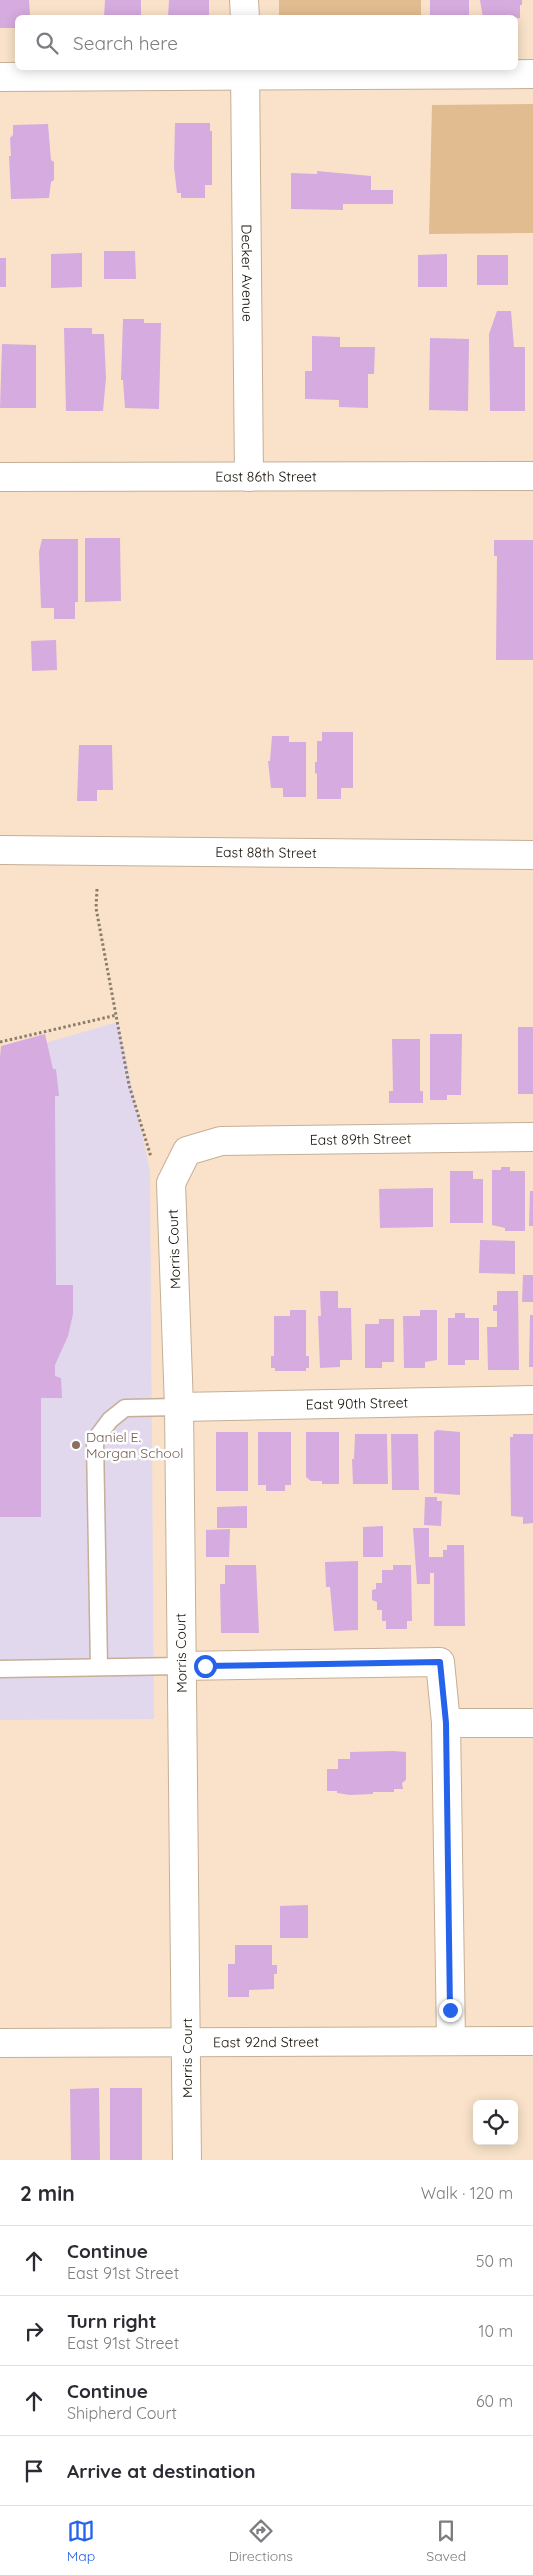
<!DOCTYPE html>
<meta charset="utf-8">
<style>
body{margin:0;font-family:Quicksand,sans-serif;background:#f2f2f3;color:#2b2b33}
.controls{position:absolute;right:15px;bottom:15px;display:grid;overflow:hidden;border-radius:8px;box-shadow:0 2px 12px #0003}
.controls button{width:45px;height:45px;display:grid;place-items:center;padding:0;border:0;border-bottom:1px solid #e1e1e2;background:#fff;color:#2b2b33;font:25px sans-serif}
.stop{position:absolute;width:15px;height:15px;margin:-11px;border:4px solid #2563eb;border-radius:50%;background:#fff}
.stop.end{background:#2563eb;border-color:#fff;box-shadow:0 1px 5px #0008}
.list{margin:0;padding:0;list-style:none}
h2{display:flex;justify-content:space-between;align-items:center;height:65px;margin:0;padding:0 20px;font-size:21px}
h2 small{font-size:16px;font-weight:400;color:#7c7c81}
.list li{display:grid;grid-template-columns:32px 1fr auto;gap:15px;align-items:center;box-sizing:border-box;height:70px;padding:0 20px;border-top:1px solid #e1e1e2}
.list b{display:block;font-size:19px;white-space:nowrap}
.list p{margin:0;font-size:16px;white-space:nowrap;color:#7c7c81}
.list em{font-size:16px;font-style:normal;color:#7c7c81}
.icon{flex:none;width:28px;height:28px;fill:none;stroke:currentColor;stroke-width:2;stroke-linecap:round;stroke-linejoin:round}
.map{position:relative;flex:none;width:533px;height:2160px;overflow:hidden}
.search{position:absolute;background:#fff;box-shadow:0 2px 12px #0003;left:15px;right:15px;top:15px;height:55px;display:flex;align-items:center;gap:12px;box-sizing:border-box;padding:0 18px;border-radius:8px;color:#7c7c81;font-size:19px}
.sheet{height:345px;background:#fff}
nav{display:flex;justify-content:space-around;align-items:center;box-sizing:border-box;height:70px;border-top:1px solid #e1e1e2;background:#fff;font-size:14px;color:#7c7c81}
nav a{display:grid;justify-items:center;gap:2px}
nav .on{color:#2563eb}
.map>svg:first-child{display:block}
.education{fill:#e1d8ed}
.green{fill:#e1bc90}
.building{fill:#d6abdf}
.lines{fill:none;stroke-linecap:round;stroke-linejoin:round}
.lane-casing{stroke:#c5af97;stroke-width:19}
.street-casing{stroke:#c5af97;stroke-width:30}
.path{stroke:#8c7c6b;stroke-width:3;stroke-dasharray:2.5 2.5;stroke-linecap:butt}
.lane{stroke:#fff;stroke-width:16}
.street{stroke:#fff;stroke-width:28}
.route{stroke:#2563eb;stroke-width:6}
.education-dot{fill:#8d6e63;stroke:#fff;stroke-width:2}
.labels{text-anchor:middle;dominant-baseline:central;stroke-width:5;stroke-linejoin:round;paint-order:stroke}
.street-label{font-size:14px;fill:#140d05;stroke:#fff}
.education-label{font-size:14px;fill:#785e54;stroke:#fff;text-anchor:start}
</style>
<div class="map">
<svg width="533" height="2160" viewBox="0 0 533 2160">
<rect width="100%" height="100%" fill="#f9e2c9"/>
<!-- education -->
<path class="education" d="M118 1022 150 1171 154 1719 0 1720V1056Z"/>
<!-- green -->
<g class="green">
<rect x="279" y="0" width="142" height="17"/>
<path d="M533 104V233L429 234 432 105Z"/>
</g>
<!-- building -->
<g class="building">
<path d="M0 0H29L30 16 18 18V28H0Z"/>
<path d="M105 0H141V18H104Z"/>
<path d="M169 0H209V18H168Z"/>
<rect x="430" y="0" width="39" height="18"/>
<path d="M480 0H522V5H520V18H483Z"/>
<path d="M175 123H210V131H212V185H205V198H181V193H177L174 167Z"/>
<path d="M48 124 51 160 54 162V180L51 182 49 198 11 199 9 156H11L10 138 13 135V125Z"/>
<path d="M317 171 371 176V190H393V204H343V210L291 209V173L317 174Z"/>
<path d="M104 251H135L136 279H104Z"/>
<path d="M82 253V287L51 288V254Z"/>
<path d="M447 254V287H418V255Z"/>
<rect x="477" y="255" width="31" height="30"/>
<rect x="0" y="258" width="6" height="29"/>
<path d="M497 311H511L514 347H525V411H490L489 334Z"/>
<path d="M123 319H144V323H161L159 409 125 408 123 380H121Z"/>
<path d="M64 328H92V334H104L106 378 103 411H66Z"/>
<path d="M312 336 340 337V347H375L374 374H368V408L339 407V400L305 399V371H312Z"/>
<path d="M430 338 469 339 468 411 429 410Z"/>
<path d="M2 344 36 345V408H0Z"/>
<path d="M85 538H120L121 601 85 602Z"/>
<path d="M42 539H78V602H75V619H54V608H41L39 552Z"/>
<path d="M494 540H533V660H496L497 556H494Z"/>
<path d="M56 640 57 670 32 671 31 641Z"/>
<path d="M322 732H353V788H341V799H317V774L315 773V762H317V741H322Z"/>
<path d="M272 736H289V742H306V797H283V788H271L268 761H270Z"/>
<path d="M79 745H112L113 790H97V801H77Z"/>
<rect x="518" y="1027" width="15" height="67"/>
<path d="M45 1034 53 1069H56L59 1096H55L56 1285H73V1314L68 1336 55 1365V1376L61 1378 62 1398H41V1517H0V1058L1 1046Z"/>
<path d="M430 1034H462L461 1095H447V1100H430Z"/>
<path d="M392 1039H420V1091H423V1103H389V1091H393Z"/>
<path d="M501 1167H510V1171H525V1231H505V1228L492 1225V1170H501Z"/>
<path d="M450 1171H473V1179H483V1223H450Z"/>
<path d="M433 1188V1227L380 1228 379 1189Z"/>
<path d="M530 1191H533V1226H529Z"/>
<path d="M480 1240 515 1241V1274L479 1273Z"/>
<path d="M523 1275H533V1302H522Z"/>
<path d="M320 1291H338V1308H351L352 1360H340V1367L320 1368 318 1316H321Z"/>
<path d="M497 1291H518L519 1370H488L487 1327H497V1311H493V1305H497Z"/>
<path d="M290 1310H306V1356H309V1368H306V1371H275V1368H271V1356H274V1316H290Z"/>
<path d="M420 1310H437V1360L425 1362V1368H404L403 1316H420Z"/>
<path d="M455 1313H465V1318H479V1360H465V1365H448V1318H455Z"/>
<path d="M530 1315H533V1367H529Z"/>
<path d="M379 1319H394V1362H382V1368H365V1324H379Z"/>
<path d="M437 1430 460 1432V1495L434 1493V1432Z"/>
<rect x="216" y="1432" width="32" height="59"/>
<path d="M258 1432H291V1485H285V1491H266V1485H258Z"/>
<path d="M306 1432H339V1484H322V1481H311L306 1477Z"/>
<path d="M355 1434H387L388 1484H353L352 1459H354Z"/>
<path d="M391 1434H418L419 1490H392Z"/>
<path d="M513 1434H533V1523L523 1524V1517L511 1516 510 1437H513Z"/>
<path d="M425 1497H437V1501H442L441 1526 424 1525Z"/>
<path d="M247 1506V1528H217V1507Z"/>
<path d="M383 1526V1557H363V1527Z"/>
<path d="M413 1528H429V1557H443V1550H447V1545H464L465 1626H434V1573H430V1584H417Z"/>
<path d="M230 1529 229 1557H206V1530Z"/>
<path d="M358 1561V1630L334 1631 330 1587H326L325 1562Z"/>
<path d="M225 1565H256L259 1633H221L220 1584H225Z"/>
<path d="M393 1565H411L412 1621H407V1629H386V1621H382V1610H377V1602L372 1600V1590L376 1589V1583H382V1570H393Z"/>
<path d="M393 1751 406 1752V1780L402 1783 403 1789H394V1792H373V1794L350 1795 337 1793V1791H327V1769H338V1759H350V1752Z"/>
<path d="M308 1905V1938H280V1906Z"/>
<path d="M235 1945H272V1965H277V1974H274V1989L249 1990V1997H228V1964H235Z"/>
<path d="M99 2088 100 2160H71L70 2089Z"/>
<rect x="110" y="2088" width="32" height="72"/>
</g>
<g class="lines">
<defs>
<g id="lane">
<path d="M99 1667 95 1440 110 1420 125 1408 179 1407"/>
<path d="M0 1669 181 1666"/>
</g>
<g id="street">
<path d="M244 0 245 18"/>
<path id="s1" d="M245 68 249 477"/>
<path d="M0 77 533 74"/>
<path id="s2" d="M0 477 533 476"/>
<path id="s3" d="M0 850 533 855"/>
<path id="s4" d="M179 1407 533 1400"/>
<path d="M181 1666 440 1662 446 1723 451 2041"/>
<path d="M446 1723H533"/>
<path id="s5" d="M0 2043 533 2041"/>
<path id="s6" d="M187 2160 179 1407 171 1183 187 1151 221 1141 533 1137"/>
</g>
</defs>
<!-- lane casing -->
<use href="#lane" class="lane-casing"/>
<!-- street casing -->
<use href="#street" class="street-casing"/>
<!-- path -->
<g class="path">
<path d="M97 889 96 908 129 1085 151 1157"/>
<path d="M0 1042 117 1015"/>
</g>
<!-- lane -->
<use href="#lane" class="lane"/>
<!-- street -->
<use href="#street" class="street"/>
</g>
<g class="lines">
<!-- route -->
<path class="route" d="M205 1666 440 1662 446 1723 450 2010"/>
</g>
<!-- markers -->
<circle class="education-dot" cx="76" cy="1445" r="5"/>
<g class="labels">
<!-- street labels -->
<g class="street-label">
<text stroke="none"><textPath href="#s1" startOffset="205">Decker Avenue</textPath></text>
<text stroke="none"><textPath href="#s2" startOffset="266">East 86th Street</textPath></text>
<text stroke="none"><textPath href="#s3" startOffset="266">East 88th Street</textPath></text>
<text stroke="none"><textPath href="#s6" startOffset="1188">East 89th Street</textPath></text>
<text transform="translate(174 1249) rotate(-92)">Morris Court</text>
<text stroke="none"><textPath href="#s4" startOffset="178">East 90th Street</textPath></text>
<text transform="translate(181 1653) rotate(-91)">Morris Court</text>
<text stroke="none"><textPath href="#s5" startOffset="266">East 92nd Street</textPath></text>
<text transform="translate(187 2058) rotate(-90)">Morris Court</text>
</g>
<!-- education labels -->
<g class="education-label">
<text x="86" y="1437">Daniel E.<tspan x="86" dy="16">Morgan School</tspan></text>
</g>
</g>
</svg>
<div class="controls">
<button><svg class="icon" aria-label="locate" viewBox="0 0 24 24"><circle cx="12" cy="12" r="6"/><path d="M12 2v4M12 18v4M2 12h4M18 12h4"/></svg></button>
</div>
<div class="stop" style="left:205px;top:1666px"></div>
<div class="stop end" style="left:450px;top:2010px"></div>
<div class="search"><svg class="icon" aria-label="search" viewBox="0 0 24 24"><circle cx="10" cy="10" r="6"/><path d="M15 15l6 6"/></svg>Search here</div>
</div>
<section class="sheet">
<h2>2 min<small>Walk · 120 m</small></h2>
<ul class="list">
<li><svg class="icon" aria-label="ahead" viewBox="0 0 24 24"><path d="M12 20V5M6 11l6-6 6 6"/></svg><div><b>Continue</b><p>East 91st Street</p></div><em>50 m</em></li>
<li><svg class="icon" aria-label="right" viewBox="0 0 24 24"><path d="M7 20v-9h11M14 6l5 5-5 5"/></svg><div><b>Turn right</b><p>East 91st Street</p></div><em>10 m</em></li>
<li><svg class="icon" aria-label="ahead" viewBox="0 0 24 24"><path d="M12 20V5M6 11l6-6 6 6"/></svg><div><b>Continue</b><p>Shipherd Court</p></div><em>60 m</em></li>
<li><svg class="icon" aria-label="arrive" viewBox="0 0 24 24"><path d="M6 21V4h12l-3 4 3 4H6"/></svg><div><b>Arrive at destination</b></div></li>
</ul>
</section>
<nav>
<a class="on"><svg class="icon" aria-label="map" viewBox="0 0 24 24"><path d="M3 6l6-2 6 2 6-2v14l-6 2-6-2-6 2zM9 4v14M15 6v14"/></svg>Map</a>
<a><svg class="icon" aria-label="directions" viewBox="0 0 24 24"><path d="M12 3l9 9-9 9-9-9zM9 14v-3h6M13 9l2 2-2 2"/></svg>Directions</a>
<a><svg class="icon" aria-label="saved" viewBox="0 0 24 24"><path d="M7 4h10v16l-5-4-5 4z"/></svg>Saved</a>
</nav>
